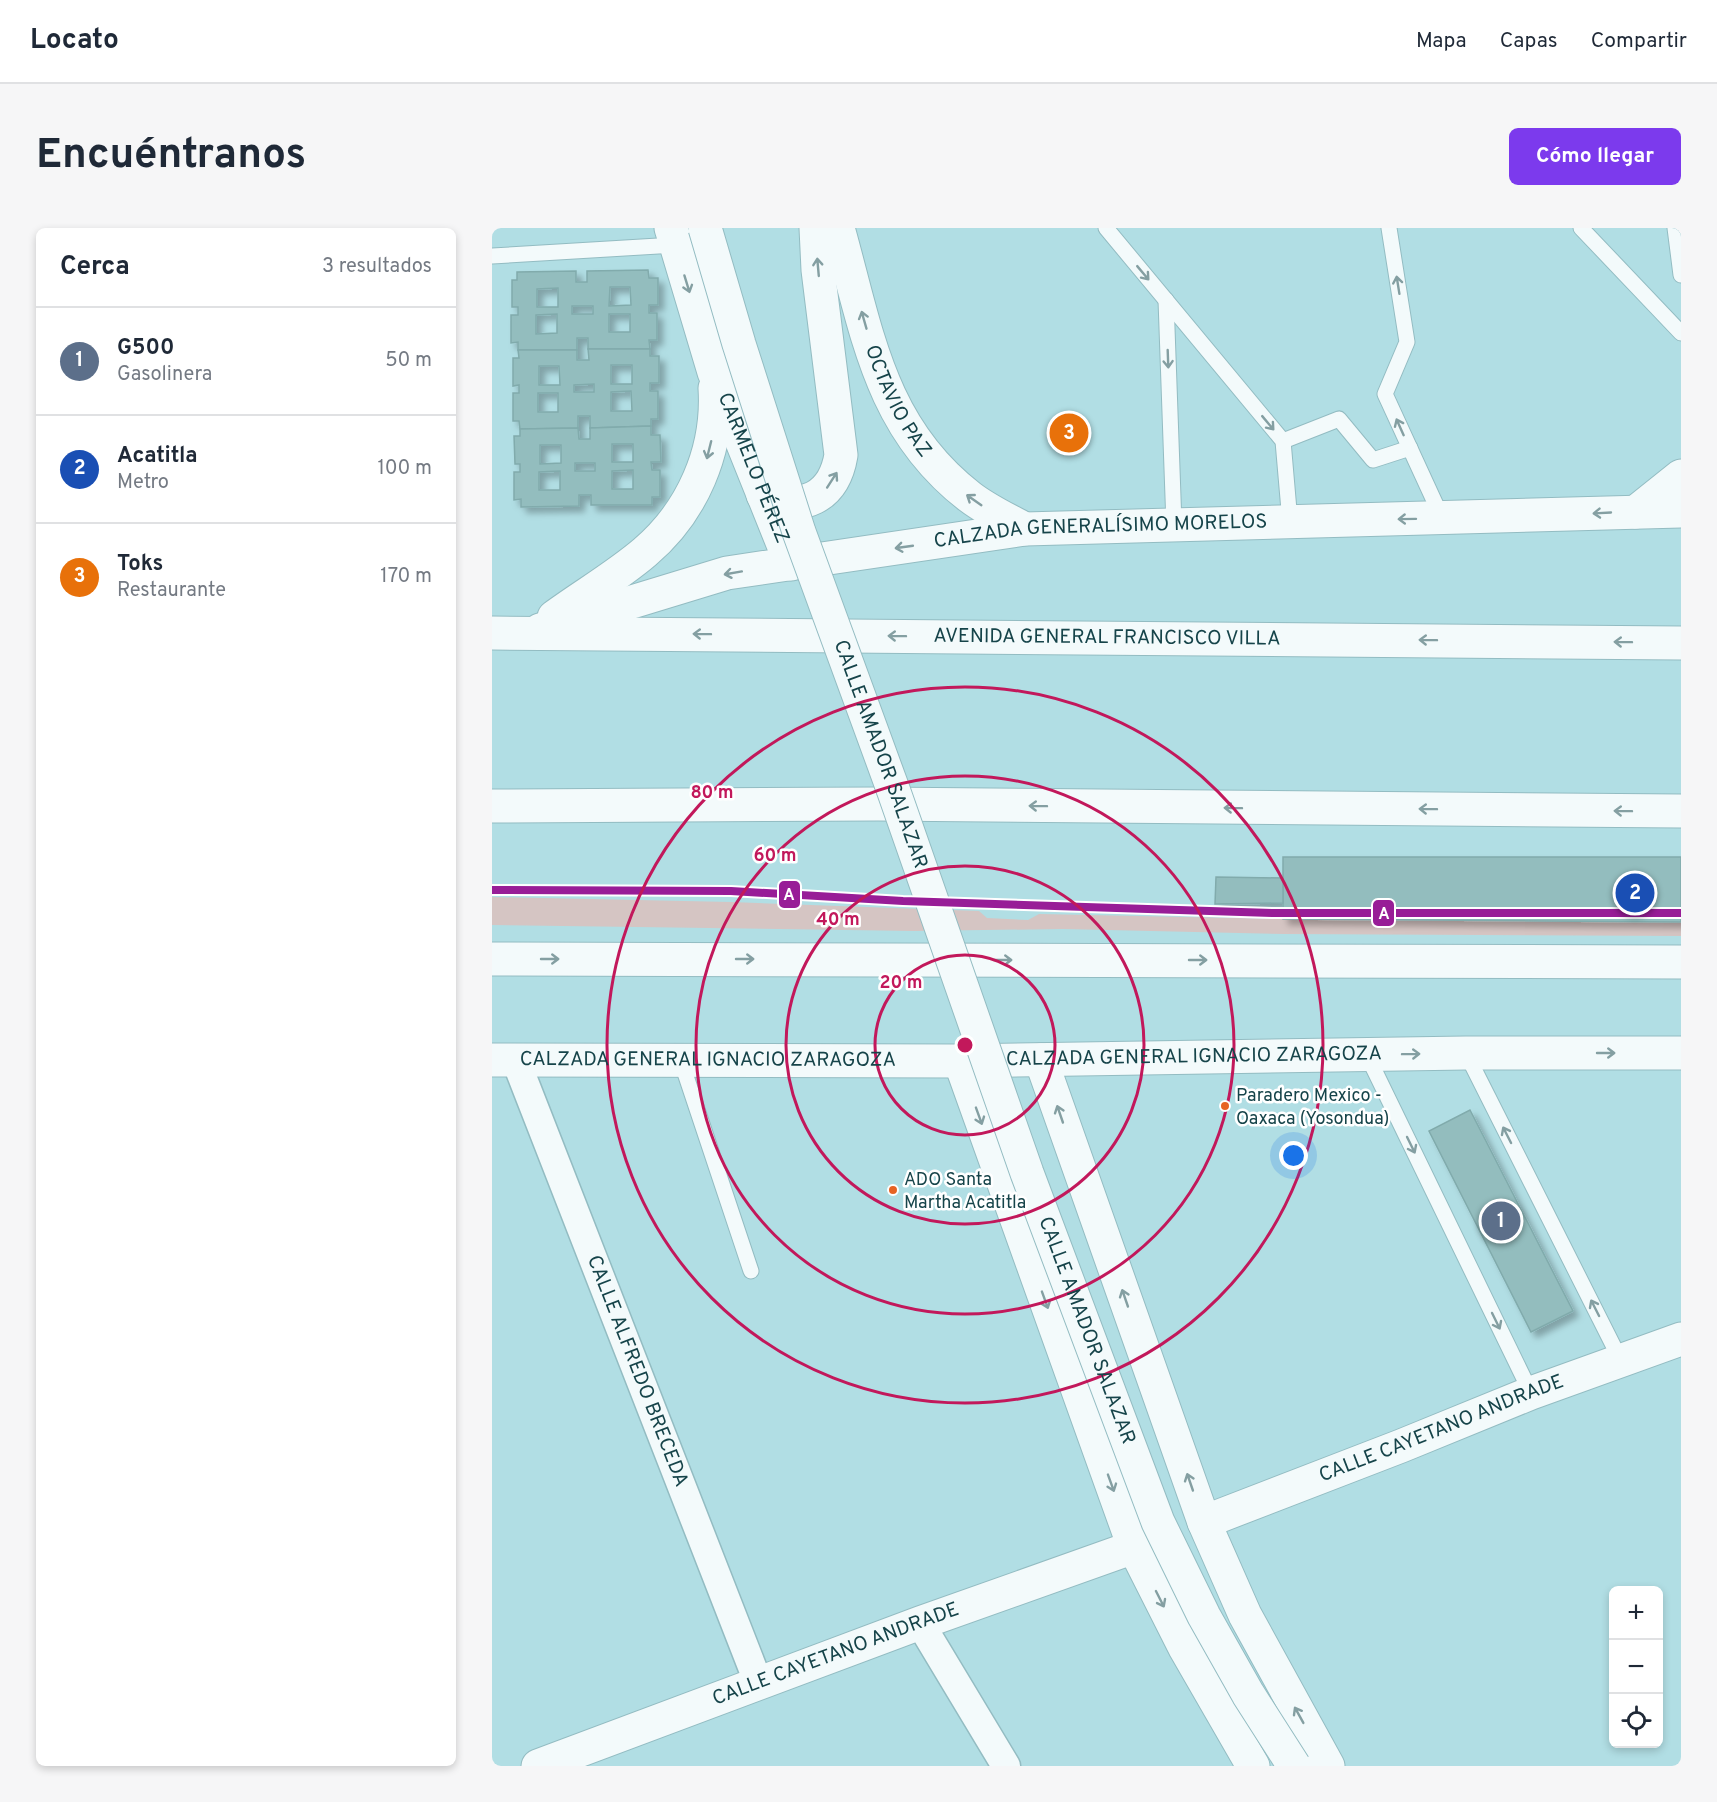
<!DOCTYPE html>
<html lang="es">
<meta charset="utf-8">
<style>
body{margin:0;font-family:Overpass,sans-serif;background:#f6f6f7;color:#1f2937}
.controls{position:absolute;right:18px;bottom:18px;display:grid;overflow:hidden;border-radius:9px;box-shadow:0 3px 9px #0003}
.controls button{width:54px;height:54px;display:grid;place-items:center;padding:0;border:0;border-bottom:2px solid #e0e1e3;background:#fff;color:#1f2937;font:30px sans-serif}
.you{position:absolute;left:802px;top:928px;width:21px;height:21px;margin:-15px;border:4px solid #fff;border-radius:50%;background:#1a73e8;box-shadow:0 0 0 9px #1a73e833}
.badge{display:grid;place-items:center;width:39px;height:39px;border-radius:50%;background:#7c3aed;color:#fff;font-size:20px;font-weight:700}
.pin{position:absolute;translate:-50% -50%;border:3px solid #fff;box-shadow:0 2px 6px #0006}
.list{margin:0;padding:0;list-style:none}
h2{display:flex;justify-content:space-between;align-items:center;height:78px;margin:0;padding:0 24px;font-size:26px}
h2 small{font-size:20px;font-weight:400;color:#747a83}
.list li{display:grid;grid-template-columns:39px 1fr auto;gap:18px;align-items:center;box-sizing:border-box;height:108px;padding:0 24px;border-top:2px solid #e0e1e3}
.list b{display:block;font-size:22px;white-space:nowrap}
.list p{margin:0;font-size:20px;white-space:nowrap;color:#747a83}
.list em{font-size:20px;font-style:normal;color:#747a83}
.icon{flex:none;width:33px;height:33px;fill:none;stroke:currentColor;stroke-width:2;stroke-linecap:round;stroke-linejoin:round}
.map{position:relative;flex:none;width:1189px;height:1538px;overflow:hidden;border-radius:9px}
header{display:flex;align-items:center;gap:36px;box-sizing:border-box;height:84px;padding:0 30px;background:#fff;border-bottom:2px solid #e0e1e3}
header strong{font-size:28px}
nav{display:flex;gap:33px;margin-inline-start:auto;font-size:21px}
.intro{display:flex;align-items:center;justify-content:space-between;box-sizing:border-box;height:144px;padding:0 36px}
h1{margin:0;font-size:42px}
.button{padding:15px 27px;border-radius:9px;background:#7c3aed;color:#fff;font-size:21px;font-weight:700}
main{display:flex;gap:36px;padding:0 36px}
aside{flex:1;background:#fff;border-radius:9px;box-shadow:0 3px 9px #0003}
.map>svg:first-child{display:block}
.green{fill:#d5c5c3}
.building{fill:#93bdbe;stroke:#81abac;stroke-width:1.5;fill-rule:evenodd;filter:url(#shadow)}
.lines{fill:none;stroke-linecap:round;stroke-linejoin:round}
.service-casing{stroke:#93bcc2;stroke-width:17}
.minor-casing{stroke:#93bcc2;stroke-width:31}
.tertiary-casing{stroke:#93bcc2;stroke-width:35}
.secondary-casing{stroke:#93bcc2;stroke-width:35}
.motorway-casing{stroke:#93bcc2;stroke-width:35}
.service{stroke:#f3fafb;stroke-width:15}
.minor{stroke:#f3fafb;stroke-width:28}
.tertiary{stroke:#f3fafb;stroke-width:33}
.secondary{stroke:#f3fafb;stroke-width:33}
.motorway{stroke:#f3fafb;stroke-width:33}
.tertiary-bridge-casing{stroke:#93bcc2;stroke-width:35;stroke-linecap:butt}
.tertiary-bridge{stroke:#f3fafb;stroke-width:33}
.metro-1-casing{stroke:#fff;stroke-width:12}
.metro-1{stroke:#981d97;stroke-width:8}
.oneway{stroke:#849fa2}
.ring{fill:none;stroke:#c2185b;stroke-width:3}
.bus-dot{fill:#e76324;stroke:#fff;stroke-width:2}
.labels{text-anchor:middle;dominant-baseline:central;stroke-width:5;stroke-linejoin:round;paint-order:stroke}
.bus-label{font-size:18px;fill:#16444a;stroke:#fff;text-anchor:start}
.street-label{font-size:20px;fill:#16444a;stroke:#fff}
.centre{fill:#c2185b;stroke:#fff;stroke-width:3}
.ring-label{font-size:18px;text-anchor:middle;font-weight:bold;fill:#c2185b;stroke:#fff;stroke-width:5;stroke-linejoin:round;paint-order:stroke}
.line-badge{stroke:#fff;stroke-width:2}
.badge-label{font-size:16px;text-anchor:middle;font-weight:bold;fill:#fff}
</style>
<header>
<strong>Locato</strong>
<nav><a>Mapa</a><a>Capas</a><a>Compartir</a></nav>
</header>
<div class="intro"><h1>Encuéntranos</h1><a class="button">Cómo llegar</a></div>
<main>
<aside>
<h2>Cerca<small>3 resultados</small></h2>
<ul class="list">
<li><span class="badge" style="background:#5c6f8a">1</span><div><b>G500</b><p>Gasolinera</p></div><em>50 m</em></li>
<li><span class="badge" style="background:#1a4fb4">2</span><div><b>Acatitla</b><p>Metro</p></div><em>100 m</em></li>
<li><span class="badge" style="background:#e8710a">3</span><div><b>Toks</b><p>Restaurante</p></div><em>170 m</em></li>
</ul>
</aside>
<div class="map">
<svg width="1189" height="1538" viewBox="0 0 1189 1538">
<defs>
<filter id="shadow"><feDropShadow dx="5.5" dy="5.5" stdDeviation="3" flood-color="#0004"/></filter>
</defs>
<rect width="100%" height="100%" fill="#b1dee4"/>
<!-- green -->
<path class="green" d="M0 669 239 674 487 683 495 690 536 692 547 686 791 691H1189V708L793 706 571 701 422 703 0 697Z"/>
<!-- building -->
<g class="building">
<path d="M156 42 157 50H166V77H157V85H165V112H157L158 121H96V110H85V122H26V114L19 115V87H26V79H20V52H25V44L84 43V54H95V43ZM118 59H138L139 77 117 78ZM66 60V79H45V61ZM80 78H101V86H80ZM65 86V105L44 106V87ZM117 86H138V104H117Z"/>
<path d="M96 121H158V128H167V155H158V163H166V191H159V198L98 200V188H86V200L28 201 27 193H21V165H27V157L21 158V130H27L26 122H85V132H97ZM119 137H140V156H119ZM47 138H67L68 157H47ZM102 156V164H82V157ZM139 163 140 183H119V164ZM46 165H66V184H46Z"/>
<path d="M159 198V207H168L169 234H159L160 242H168V269H160V277H99V267H87V278L29 279V271L22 272V244H28V236H23L22 208H28V201L86 200 87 211H98V200ZM120 216H141V234H120ZM48 217H69V235L48 236ZM83 235H103V243H83ZM141 242V261H120V243ZM68 243V262H47V244Z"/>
<path d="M791 629H1189V694L791 691Z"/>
<path d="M724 649 791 650V675L723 676Z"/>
<path d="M978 882 1081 1083 1039 1104 937 903Z"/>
</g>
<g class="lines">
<defs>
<g id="service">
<path d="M614 0 791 213 798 294"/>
<path d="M897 0 915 114 893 166 950 290"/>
<path d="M1089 0 1189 105"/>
<path d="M1183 0 1189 47"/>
<path d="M0 28 183 17"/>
<path d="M674 72 682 297"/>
<path d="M791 213 847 191 881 232 918 220"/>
<path d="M974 825 1129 1133"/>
<path d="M875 827 1039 1165"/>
<path d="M189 833 259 1043"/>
</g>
<g id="minor">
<path id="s1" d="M24 833 266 1454"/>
<path d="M428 1395 514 1538"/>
</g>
<g id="tertiary">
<path id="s2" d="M179 0 222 144 299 336"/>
<path id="s3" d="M346 0C375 103 387 199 478 269 495 282 514 291 533 301"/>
<path d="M271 267C311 285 342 269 349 227L326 42 324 0"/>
<path d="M1144 284 1189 248"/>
<path d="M62 389C92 367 125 348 153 324 200 284 227 223 223 160"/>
<path id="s4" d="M48 402 235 345 533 301 1189 283"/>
<path d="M549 832 712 1294 753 1387 836 1538"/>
<path d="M468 833 642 1319 693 1420 761 1538"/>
<path id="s5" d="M712 1294 909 1218 1039 1165 1189 1111"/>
<path id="s6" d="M46 1538 428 1395 642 1319"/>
</g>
<g id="secondary">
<path id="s7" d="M0 405 1189 415"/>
<path id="s8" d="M0 832 468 833 974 825H1189"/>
</g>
<g id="motorway">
<path d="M0 578 386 576 1189 583"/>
<path d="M0 731 1189 734"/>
</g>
</defs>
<!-- service casing -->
<use href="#service" class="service-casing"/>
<!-- minor casing -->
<use href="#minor" class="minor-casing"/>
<!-- tertiary casing -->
<use href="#tertiary" class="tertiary-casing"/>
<!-- secondary casing -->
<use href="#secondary" class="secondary-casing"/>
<!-- motorway casing -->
<use href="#motorway" class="motorway-casing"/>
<!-- service -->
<use href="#service" class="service"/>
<!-- minor -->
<use href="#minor" class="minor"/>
<!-- tertiary -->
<use href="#tertiary" class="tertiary"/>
<!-- secondary -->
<use href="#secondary" class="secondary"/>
<!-- motorway -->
<use href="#motorway" class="motorway"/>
<defs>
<g id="tertiary-bridge">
<path id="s9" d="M213 0 247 116 307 304 402 564 535 945 666 1294 712 1388 756 1466 802 1538"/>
</g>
</defs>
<!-- tertiary-bridge casing -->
<use href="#tertiary-bridge" class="tertiary-bridge-casing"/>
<!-- tertiary-bridge -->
<use href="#tertiary-bridge" class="tertiary-bridge"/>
<defs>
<path id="metro-1" d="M0 662 239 663 411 673 780 685H1189"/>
</defs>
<!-- metro-1 casing -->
<use href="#metro-1" class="metro-1-casing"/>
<!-- metro-1 -->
<use href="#metro-1" class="metro-1"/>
</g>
<!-- one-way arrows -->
<defs><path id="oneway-shaft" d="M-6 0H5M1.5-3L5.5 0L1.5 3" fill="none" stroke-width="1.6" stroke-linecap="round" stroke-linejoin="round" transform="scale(1.5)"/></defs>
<g class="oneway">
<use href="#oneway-shaft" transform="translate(326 39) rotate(-95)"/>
<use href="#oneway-shaft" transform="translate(651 45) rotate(50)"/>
<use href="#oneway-shaft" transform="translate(195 56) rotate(73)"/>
<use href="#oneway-shaft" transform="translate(906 57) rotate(-99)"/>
<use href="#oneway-shaft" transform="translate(372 92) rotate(-106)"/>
<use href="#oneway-shaft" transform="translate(676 131) rotate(88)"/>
<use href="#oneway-shaft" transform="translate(776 195) rotate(50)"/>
<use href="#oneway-shaft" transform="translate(908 199) rotate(-114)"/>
<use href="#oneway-shaft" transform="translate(217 222) rotate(104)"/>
<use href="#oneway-shaft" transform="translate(340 252) rotate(-57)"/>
<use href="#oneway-shaft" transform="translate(482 272) rotate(-145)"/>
<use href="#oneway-shaft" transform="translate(1110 285) rotate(177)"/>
<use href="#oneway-shaft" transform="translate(915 291) rotate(179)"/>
<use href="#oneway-shaft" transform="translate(412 319) rotate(172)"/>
<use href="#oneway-shaft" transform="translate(241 345) rotate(170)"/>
<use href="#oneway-shaft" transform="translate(210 406) rotate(-179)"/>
<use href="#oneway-shaft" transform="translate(405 408) rotate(-179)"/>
<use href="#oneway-shaft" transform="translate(936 412) rotate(-179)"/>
<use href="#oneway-shaft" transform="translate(1131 414) rotate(-179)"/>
<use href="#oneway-shaft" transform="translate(546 578) rotate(-179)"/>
<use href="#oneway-shaft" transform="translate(741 580) rotate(-179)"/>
<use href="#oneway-shaft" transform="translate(936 581) rotate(-179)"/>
<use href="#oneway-shaft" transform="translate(1131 583) rotate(-179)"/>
<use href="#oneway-shaft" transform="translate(58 731)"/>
<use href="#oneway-shaft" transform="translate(253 731)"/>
<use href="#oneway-shaft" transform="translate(511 732)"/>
<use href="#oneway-shaft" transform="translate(706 732)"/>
<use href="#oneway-shaft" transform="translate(1114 825)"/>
<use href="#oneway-shaft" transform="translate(919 826) rotate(-1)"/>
<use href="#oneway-shaft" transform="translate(568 886) rotate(-109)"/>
<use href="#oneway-shaft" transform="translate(487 888) rotate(70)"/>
<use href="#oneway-shaft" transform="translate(1015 907) rotate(-117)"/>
<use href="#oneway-shaft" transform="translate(919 917) rotate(64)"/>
<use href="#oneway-shaft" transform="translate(633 1070) rotate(-109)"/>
<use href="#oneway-shaft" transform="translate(553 1072) rotate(70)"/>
<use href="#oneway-shaft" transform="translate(1103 1080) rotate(-117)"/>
<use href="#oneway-shaft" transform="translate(1004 1093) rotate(64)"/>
<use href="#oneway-shaft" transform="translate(698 1254) rotate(-109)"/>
<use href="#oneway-shaft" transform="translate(619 1255) rotate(70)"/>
<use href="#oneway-shaft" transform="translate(668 1371) rotate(63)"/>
<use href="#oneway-shaft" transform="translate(807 1487) rotate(-119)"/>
</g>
<!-- distance rings -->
<g class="ring">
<circle cx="473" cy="817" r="90"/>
<circle cx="473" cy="817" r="179"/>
<circle cx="473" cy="817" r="269"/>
<circle cx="473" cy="817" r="358"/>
</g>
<!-- markers -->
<g class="bus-dot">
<circle cx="733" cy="878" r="5"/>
<circle cx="401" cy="962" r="5"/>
</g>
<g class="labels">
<!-- bus labels -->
<g class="bus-label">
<text x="744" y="868">Paradero Mexico -<tspan x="744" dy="23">Oaxaca (Yosondua)</tspan></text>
<text x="412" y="952">ADO Santa<tspan x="412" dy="23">Martha Acatitla</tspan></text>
</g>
<!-- street labels -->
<g class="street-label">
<text stroke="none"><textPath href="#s3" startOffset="184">OCTAVIO PAZ</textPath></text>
<text stroke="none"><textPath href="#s2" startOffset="254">CARMELO PÉREZ</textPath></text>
<text stroke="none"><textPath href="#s4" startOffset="572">CALZADA GENERALÍSIMO MORELOS</textPath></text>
<text stroke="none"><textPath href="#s7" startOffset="615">AVENIDA GENERAL FRANCISCO VILLA</textPath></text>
<text stroke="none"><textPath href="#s9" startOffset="555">CALLE AMADOR SALAZAR</textPath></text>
<text stroke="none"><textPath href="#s8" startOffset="702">CALZADA GENERAL IGNACIO ZARAGOZA</textPath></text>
<text stroke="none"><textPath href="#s8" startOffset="216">CALZADA GENERAL IGNACIO ZARAGOZA</textPath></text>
<text stroke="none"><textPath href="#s9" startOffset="1167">CALLE AMADOR SALAZAR</textPath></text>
<text stroke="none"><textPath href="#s1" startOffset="333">CALLE ALFREDO BRECEDA</textPath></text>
<text stroke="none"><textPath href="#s5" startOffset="255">CALLE CAYETANO ANDRADE</textPath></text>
<text stroke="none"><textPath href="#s6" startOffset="318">CALLE CAYETANO ANDRADE</textPath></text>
</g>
</g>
<circle cx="473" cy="817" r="9" class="centre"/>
<g class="ring-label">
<text x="220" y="570">80 m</text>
<text x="283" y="633">60 m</text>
<text x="346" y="697">40 m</text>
<text x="409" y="760">20 m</text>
</g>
<g class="line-badge">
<rect x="286" y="652" width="23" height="29" rx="6" fill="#981d97"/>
<rect x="880" y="671" width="23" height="28" rx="6" fill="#981d97"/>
</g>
<g class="badge-label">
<text x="297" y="672">A</text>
<text x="892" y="691">A</text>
</g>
</svg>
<div class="controls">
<button>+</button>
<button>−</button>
<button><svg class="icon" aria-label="locate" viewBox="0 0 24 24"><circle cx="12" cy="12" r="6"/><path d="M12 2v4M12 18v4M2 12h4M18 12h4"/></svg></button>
</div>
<div class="you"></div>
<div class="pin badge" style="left:1009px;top:993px;background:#5c6f8a">1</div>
<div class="pin badge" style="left:1143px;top:665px;background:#1a4fb4">2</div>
<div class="pin badge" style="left:577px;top:205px;background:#e8710a">3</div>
</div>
</main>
